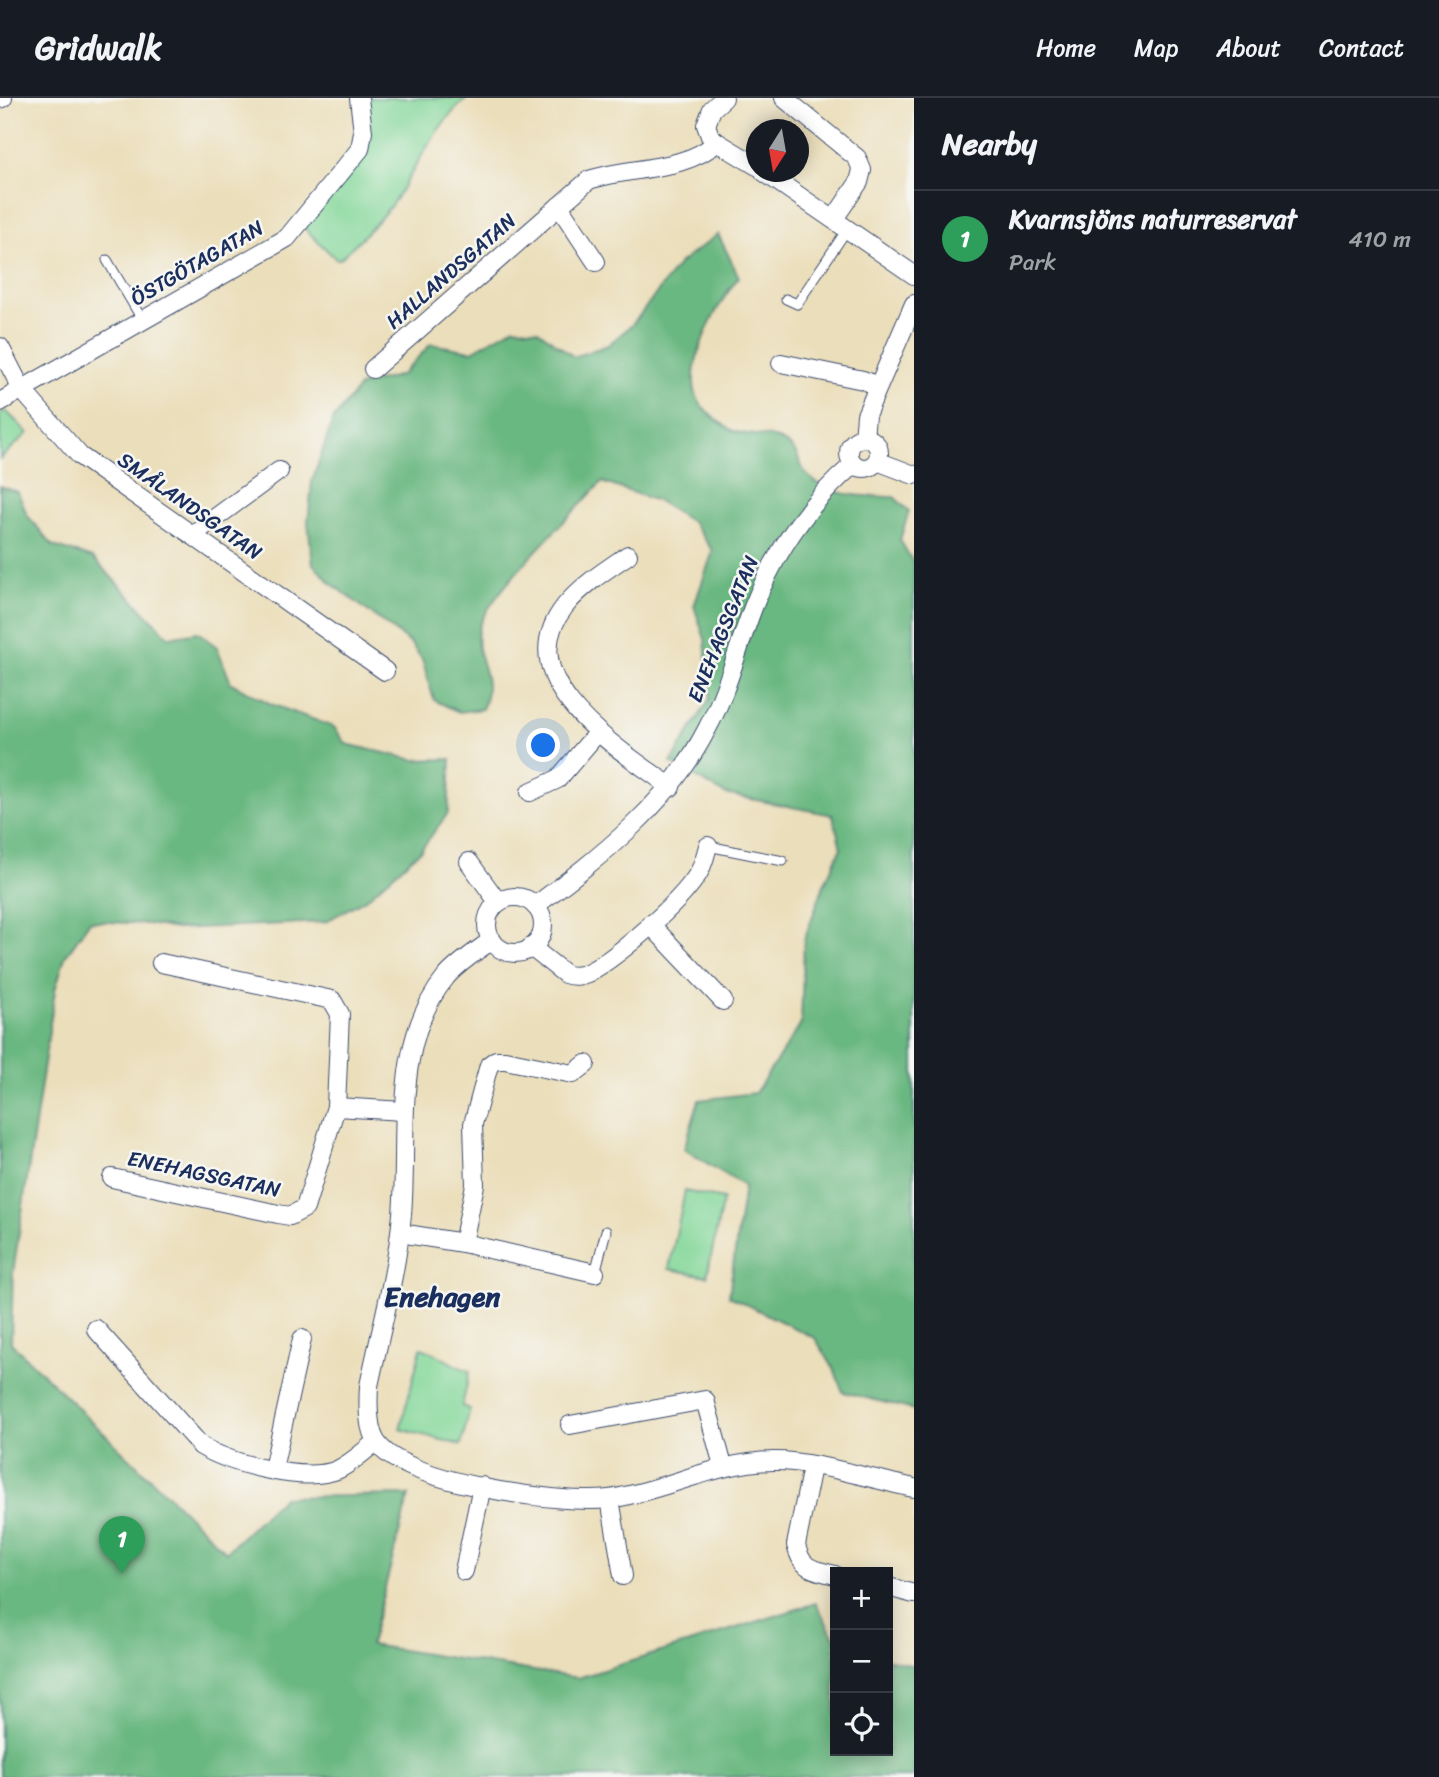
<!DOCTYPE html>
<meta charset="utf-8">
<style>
body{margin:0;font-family:Sriracha,sans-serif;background:#242831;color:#f1f3f6}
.controls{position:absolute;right:21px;bottom:21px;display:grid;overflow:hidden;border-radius:0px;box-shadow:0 4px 18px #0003}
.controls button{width:63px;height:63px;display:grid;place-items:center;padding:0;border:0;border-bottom:2px solid #363941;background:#171b24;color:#f1f3f6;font:35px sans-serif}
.compass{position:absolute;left:746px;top:21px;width:63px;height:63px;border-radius:50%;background:#171b24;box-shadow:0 4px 18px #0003;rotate:191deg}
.you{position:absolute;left:544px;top:648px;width:24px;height:24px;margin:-18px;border:5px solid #fff;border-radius:50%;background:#1a73e8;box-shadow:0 0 0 10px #1a73e833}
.badge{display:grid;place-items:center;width:46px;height:46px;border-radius:50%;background:#d1495b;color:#fff;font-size:23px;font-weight:700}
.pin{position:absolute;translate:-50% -58px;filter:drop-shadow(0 2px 4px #0008)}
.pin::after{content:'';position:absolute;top:37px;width:24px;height:21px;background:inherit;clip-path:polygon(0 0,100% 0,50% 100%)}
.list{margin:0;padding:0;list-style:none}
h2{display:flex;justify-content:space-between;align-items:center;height:91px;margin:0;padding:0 28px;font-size:30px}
h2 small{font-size:23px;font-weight:400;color:#9ea1a6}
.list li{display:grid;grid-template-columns:46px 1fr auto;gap:21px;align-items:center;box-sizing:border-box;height:98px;padding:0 28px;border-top:2px solid #363941}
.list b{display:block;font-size:26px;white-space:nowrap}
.list p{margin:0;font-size:23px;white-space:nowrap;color:#9ea1a6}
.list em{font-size:23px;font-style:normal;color:#9ea1a6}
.icon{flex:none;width:38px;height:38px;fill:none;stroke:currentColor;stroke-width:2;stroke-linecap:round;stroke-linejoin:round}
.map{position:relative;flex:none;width:914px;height:1679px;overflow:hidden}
header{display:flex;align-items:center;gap:42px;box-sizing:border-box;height:98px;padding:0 35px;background:#171b24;border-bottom:2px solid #363941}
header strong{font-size:33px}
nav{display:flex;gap:38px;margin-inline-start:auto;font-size:24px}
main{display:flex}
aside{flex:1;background:#171b24}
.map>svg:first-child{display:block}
.green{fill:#83d799;stroke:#4f837c;stroke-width:2}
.forest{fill:#6ab881;stroke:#427470;stroke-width:2}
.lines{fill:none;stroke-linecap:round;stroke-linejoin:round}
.service-casing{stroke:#3a496c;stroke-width:11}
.minor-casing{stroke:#3a496c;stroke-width:20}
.service{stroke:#fff;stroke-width:9}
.minor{stroke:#fff;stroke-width:18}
.labels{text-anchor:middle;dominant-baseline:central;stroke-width:5;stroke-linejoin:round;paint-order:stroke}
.street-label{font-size:21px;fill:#1b2f5e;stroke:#f6f6f2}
.district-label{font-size:28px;font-weight:bold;fill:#1b2f5e;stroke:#f6f6f2}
</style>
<header>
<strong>Gridwalk</strong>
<nav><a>Home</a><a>Map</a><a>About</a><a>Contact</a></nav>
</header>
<main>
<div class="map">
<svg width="914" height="1679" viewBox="0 0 914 1679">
<rect width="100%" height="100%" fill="#f6f6f2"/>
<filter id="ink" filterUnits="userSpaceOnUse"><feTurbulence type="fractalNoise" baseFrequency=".0143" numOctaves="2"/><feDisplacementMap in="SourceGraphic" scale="14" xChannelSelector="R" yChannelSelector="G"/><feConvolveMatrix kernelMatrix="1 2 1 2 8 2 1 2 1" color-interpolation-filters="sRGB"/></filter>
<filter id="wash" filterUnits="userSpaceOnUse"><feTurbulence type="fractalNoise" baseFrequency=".00686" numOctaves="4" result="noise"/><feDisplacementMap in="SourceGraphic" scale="28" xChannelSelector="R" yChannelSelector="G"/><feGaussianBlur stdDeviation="1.57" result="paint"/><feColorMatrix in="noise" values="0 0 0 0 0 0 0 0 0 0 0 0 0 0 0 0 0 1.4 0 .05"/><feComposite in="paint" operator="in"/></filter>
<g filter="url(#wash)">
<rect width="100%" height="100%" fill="#ebdeba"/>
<!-- green -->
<g class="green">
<path d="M366 0H467C428 35 420 67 392 106 377 126 358 143 340 161H336L304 130 346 81Z"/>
<path d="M6 313 28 335 0 361V315Z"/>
<path d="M685 1093 723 1101 707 1178 669 1171Z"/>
<path d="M421 1250C440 1255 451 1268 470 1273L462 1308 470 1311 461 1347 400 1331Z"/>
</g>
<!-- forest -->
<g class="forest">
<path d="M718 136 739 179C718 204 679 273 700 305 705 314 720 324 728 330 742 339 764 335 780 342 803 353 796 366 808 378 833 400 864 398 894 399L909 413 900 442 914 466V1312L843 1294 834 1271 815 1240 729 1198 744 1088 684 1051 699 1002 755 995 801 926 804 842 824 787 841 750 833 717 725 696 671 665 710 600 705 541 694 508 713 453 692 424 657 403 602 384C576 412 483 501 478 533 473 562 497 577 482 611L459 614 434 602 422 561 410 545 332 486 313 466 308 425 312 384 333 322 360 288 401 277 431 246 472 253 514 229 538 232 574 259 608 247 632 227 679 166Z"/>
<path d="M0 388 18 394 27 417 53 448 93 460 169 539 198 534 217 549 231 585 271 606 334 629 346 646 415 662 451 661 448 715 420 753 367 800 325 824 176 831 148 826 90 823 65 859 55 892 13 1175 11 1245 226 1454 283 1399 409 1397 370 1547 578 1580 816 1505 835 1541V1653H888V1561L914 1568V1679H0Z"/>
</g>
</g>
<g filter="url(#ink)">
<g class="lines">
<defs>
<g id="service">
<path d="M107 162 143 223"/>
<path d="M786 201 797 206 848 130"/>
<path d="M708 748 783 763"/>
<path d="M595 1175 606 1133"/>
</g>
<g id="minor">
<path d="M724 0 712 11 706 27 710 38 717 44 757 68"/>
<path d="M784 0 857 60 862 72 859 84 834 121"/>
<path d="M0 1 3 0"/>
<path d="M764 74 914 177"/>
<path d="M559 108 596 164"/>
<path d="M0 249 22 292 80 358 385 573"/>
<path d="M781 265 863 282 878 288"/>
<path d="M373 271 589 82C630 68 685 74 717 44"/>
<path d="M0 304 287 140 360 51 363 34 359 0"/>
<circle cx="864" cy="355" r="15"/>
<path d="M864 340 866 317 914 206"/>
<path d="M877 363 914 377"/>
<path d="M192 437 279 373"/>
<path d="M628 457C606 472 582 487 565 508 506 583 619 651 671 689"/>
<path d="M530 694 558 681 598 634"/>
<path d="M469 764 498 804"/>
<circle cx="515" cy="827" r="28"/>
<path d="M535 808C601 758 669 706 707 631 728 592 738 548 754 507 776 453 809 404 854 366"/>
<path d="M650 826 723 903"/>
<path d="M492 842C477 853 458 865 446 879 391 947 409 1036 402 1116 397 1173 381 1231 369 1288 368 1305 367 1330 377 1345 405 1385 561 1407 609 1401 665 1393 715 1364 773 1363 811 1362 875 1382 914 1390"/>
<path d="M531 849 565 876C573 879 583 878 591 873 620 857 678 806 696 779 703 770 705 758 708 748"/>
<path d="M336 1009 404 1013"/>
<path d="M112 1080 278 1116 290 1118 305 1110 336 1009 340 916 332 902 161 865"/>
<path d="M400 1135 463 1145 595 1175"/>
<path d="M463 1145 475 1087 473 1026 489 967 496 962H505L573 976 586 966"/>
<path d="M96 1231 201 1348C231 1366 304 1385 337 1372 351 1366 364 1353 376 1344"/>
<path d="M570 1327 705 1302 723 1368"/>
<path d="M812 1369 796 1447C802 1472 812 1471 835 1477"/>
<path d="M273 1371 302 1241"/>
<path d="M610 1401 623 1478"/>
<path d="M464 1473 482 1388"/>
<path d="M888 1489 914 1496"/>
</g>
</defs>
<!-- service casing -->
<use href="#service" class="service-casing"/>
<!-- minor casing -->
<use href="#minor" class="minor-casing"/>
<!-- service -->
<use href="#service" class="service"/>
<!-- minor -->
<use href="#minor" class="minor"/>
</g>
</g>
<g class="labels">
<!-- street labels -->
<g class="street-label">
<text transform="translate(197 165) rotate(-30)">ÖSTGÖTAGATAN</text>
<text transform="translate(451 173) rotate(-41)">HALLANDSGATAN</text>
<text transform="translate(190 408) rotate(35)">SMÅLANDSGATAN</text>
<text transform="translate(723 531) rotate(-68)">ENEHAGSGATAN</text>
<text transform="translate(204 1076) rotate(12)">ENEHAGSGATAN</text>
</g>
<!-- district labels -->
<g class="district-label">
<text x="442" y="1198">Enehagen</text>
</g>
</g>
</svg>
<div class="controls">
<button>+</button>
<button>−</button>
<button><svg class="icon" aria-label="locate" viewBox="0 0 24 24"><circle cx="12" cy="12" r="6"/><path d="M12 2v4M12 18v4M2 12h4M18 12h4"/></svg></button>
</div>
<svg class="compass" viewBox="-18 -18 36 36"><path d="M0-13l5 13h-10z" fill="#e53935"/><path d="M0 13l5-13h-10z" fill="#9ea1a6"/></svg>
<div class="you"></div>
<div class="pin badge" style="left:122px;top:1476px;background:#2e9e5b">1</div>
</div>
<aside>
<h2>Nearby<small></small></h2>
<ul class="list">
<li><span class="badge" style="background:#2e9e5b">1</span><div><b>Kvarnsjöns naturreservat</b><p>Park</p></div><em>410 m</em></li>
</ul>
</aside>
</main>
